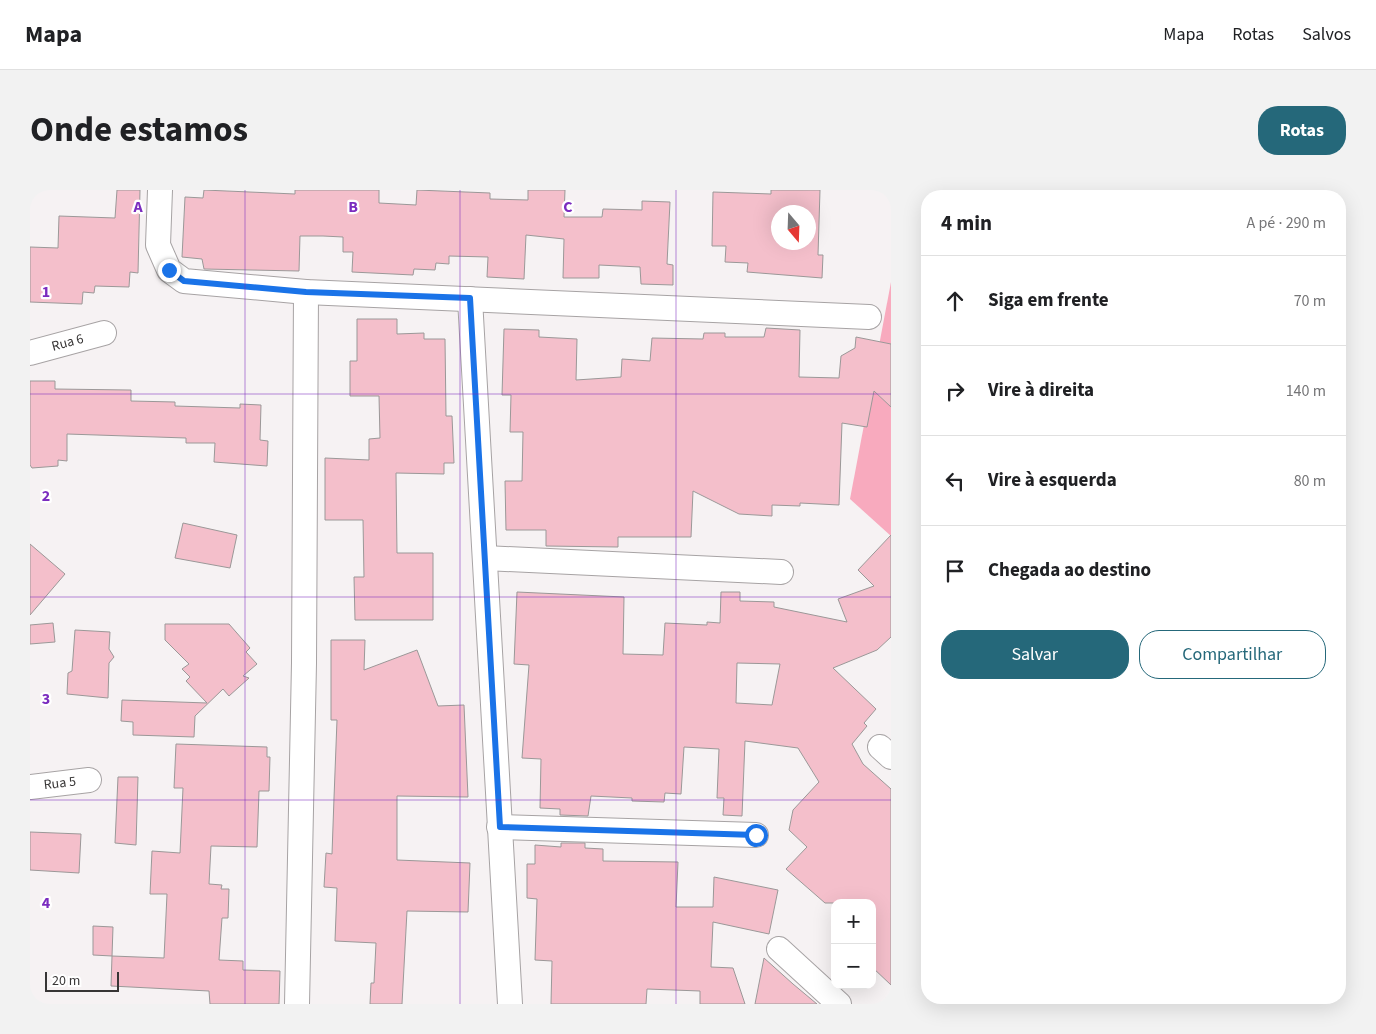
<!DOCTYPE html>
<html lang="pt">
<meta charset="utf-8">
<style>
body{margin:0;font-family:"Source Sans 3",sans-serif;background:#f2f2f2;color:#202124}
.controls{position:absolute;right:15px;bottom:15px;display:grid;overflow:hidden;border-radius:10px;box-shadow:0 5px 20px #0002}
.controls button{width:45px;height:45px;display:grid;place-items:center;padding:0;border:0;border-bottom:1px solid #e0e0e0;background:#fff;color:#202124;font:25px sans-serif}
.compass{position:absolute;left:741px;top:15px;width:45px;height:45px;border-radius:50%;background:#fff;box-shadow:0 5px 20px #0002;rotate:161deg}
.scale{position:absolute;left:15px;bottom:12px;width:74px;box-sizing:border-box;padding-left:5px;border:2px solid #373535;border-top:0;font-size:14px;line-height:18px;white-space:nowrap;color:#373535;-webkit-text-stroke:4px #fff;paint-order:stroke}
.stop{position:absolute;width:15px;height:15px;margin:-11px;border:4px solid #1a73e8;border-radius:50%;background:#fff}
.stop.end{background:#1a73e8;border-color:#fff;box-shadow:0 1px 5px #0008}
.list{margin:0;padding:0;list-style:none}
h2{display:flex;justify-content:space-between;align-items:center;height:65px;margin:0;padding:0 20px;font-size:21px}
h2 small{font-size:16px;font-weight:400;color:#757577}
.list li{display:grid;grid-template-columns:32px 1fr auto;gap:15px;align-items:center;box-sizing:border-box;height:90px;padding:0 20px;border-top:1px solid #e0e0e0}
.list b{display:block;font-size:19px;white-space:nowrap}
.list em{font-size:16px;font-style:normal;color:#757577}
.actions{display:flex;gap:10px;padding:15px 20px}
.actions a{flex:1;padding:11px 0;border:1px solid #25687a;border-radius:20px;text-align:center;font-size:18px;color:#25687a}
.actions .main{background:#25687a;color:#fff}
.icon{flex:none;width:28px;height:28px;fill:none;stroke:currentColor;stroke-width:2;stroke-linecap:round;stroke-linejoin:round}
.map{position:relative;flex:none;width:861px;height:814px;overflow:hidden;border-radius:20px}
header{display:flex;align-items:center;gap:30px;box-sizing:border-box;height:70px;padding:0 25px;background:#fff;border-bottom:1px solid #e0e0e0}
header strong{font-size:24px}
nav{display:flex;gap:28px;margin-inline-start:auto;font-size:18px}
.intro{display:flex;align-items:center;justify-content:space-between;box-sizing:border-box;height:120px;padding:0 30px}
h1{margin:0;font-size:35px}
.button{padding:12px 22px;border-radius:20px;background:#25687a;color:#fff;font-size:18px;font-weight:700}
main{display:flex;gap:30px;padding:0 30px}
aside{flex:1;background:#fff;border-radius:20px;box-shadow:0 5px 20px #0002}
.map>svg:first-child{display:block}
.green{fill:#f8aabe}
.building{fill:#f4bfcb;stroke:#9b9898;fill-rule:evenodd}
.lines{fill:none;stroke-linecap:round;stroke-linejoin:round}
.street-casing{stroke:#a7a3a4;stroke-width:26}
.street{stroke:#fff;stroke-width:24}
.route{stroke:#1a73e8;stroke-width:6}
.grid{fill:none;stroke:#7b2cbf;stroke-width:1;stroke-opacity:0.55}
.labels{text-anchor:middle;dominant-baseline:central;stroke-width:4.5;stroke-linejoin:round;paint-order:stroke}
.street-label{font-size:14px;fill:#373535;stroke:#fff}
.grid-label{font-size:16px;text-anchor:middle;font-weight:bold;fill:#7b2cbf;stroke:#fff;stroke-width:4.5;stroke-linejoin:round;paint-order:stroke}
</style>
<header>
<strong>Mapa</strong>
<nav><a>Mapa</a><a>Rotas</a><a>Salvos</a></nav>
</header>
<div class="intro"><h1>Onde estamos</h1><a class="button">Rotas</a></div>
<main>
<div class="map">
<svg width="861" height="814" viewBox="0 0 861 814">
<rect width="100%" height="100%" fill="#f6f2f3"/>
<!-- green -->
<path class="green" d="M861 92V346L820 309Z"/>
<!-- building -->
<g class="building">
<path d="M87 0H110L108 83 100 82 99 97 65 96 64 103 53 102 52 114 0 112V57L28 58 29 26 85 28Z"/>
<path d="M174 0 265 4V0H349V13L386 15 387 0 460 3V9L498 10V0H535L534 27H572L573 19 612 20V11L640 12 637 74 643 75V95L611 94 610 77 569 75V88H533L534 49 496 45 494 89 457 87 458 67 419 66V74L406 73 405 80 384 79 383 85 322 82 323 62H313V47L293 46H270L269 81 174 79 172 69 152 67 155 7 173 8Z"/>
<path d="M741 0H790L788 65H793L792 88 717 82 718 73 695 72 696 56H682L683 2 741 4ZM748 22H778V52H748Z"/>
<path d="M327 129H367V144L394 143V149H415L416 226H422L424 273H414V284L366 283 367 363H403V430H325L324 387H334L333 330H295V268L339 270V249L350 248 349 206H320V171H327Z"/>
<path d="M736 138 770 140 769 187 809 188 811 166 825 158 826 147 861 154V217L844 201 837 237 812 233 809 315 770 313V316L742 315V326L709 324 663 301 661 347H588V357L516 356V340H476L475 291H492L493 242H480L481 205H472L474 139 509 140V147L547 149 546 190 591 187 592 169 620 171 622 148 673 149 674 143H695V147H734Z"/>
<path d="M0 191H25V199L99 200H101V211L145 212V216L210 218V214L231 215 230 250 238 251 237 276 184 272 185 253H156V248L37 244V271L28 270V276L2 278 0 275Z"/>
<path d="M153 333 207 345 200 378 145 368Z"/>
<path d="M861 345V447L847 460 803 478 846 519 834 533 837 536 822 554 833 574 861 599V795L842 777V713H795L756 679 777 657 759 640 763 620 789 592 768 558 715 551 712 626 693 625 694 608H687L689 559 654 557 651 604 635 603 634 612 602 611V608L561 606 558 626 530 625V619L510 618 511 569 492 568 499 475 484 474 487 402 594 407 593 464 633 465 635 433 677 435V432L690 433 691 402H710V411L744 412V417L817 432 808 409 844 396 828 380ZM707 473 750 474 742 515 706 513Z"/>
<path d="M0 354 35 384 0 425Z"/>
<path d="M23 433 25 452 0 454V435Z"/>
<path d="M135 434H199L220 458 216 462 227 474 213 486 219 488 199 506 193 499 165 526 164 547 103 545V532L91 531 92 510 177 513 156 491 160 487 152 479 159 474 135 450Z"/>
<path d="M45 440 80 442 79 459 84 467 79 473 78 508 37 504 38 483 42 481Z"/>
<path d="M301 450H335L334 480 387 460 408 516 434 515 438 607 367 606V670L440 673 438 722 377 721 372 814H340L341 793H344L346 753 305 751 307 698 294 697 296 663 302 664 304 608 307 530H301Z"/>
<path d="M146 554 237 557V567H240L239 601H229L227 657 181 656 179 694 192 695 191 699H199L198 728H192L189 770 213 771V780L250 781 249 814H180L179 801 81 796 82 766 134 768 137 704H120L122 661 150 663 153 598H144Z"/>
<path d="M88 587H108L106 655 85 653Z"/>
<path d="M0 642 51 644 49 683 0 680Z"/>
<path d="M531 653H555V658L573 659V671L648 672 646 717H683L684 687 748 700 739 744 683 732 681 777 703 778 715 814H670V801L617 799 616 814H521L522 771 505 770 507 709 497 708V674H505V655L531 657Z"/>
<path d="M63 736 83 737 82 766 63 765Z"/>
<path d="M734 768 763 794 787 814H725Z"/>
</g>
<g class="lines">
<defs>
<g id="street">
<path d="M130 0 128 55 139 80 154 91 276 102 839 127"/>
<path d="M440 109 480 814"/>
<path id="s1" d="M0 163 74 143"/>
<path d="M455 368 751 382"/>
<path d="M850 557 861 567"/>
<path id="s2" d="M0 597 59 590"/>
<path d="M469 637 726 645"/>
<path d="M749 759 809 814"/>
<path d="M267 814 274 473 276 102"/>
</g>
</defs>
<!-- street casing -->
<use href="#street" class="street-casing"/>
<!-- street -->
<use href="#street" class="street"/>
</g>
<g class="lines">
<!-- route -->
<path class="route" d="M139 80 154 91 276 102 440 108 470 637 726 645"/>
</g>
<!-- grid -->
<path class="grid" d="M215 0V814M430 0V814M646 0V814M0 204H861M0 407H861M0 610H861"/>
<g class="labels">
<!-- street labels -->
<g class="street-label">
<text stroke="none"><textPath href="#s1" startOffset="39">Rua 6</textPath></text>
<text stroke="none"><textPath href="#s2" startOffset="30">Rua 5</textPath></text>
</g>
</g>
<g class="grid-label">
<text x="108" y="22">A</text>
<text x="323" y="22">B</text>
<text x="538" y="22">C</text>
<text x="16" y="107">1</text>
<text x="16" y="311">2</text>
<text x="16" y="514">3</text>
<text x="16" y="718">4</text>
</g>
</svg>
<div class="controls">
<button>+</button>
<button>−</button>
</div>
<svg class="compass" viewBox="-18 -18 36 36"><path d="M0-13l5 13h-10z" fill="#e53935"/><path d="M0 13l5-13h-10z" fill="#757577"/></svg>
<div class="scale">20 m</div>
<div class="stop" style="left:726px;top:645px"></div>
<div class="stop end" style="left:139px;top:80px"></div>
</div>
<aside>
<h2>4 min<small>A pé · 290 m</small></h2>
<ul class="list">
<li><svg class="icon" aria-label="ahead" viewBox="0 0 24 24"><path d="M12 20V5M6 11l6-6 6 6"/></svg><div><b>Siga em frente</b></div><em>70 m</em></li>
<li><svg class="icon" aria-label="right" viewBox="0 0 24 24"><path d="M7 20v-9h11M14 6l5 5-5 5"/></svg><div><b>Vire à direita</b></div><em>140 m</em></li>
<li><svg class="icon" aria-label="left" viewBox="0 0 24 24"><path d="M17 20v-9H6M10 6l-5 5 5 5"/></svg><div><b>Vire à esquerda</b></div><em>80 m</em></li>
<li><svg class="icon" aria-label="arrive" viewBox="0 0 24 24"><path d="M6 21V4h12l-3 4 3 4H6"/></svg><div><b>Chegada ao destino</b></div></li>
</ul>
<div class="actions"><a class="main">Salvar</a><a>Compartilhar</a></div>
</aside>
</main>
